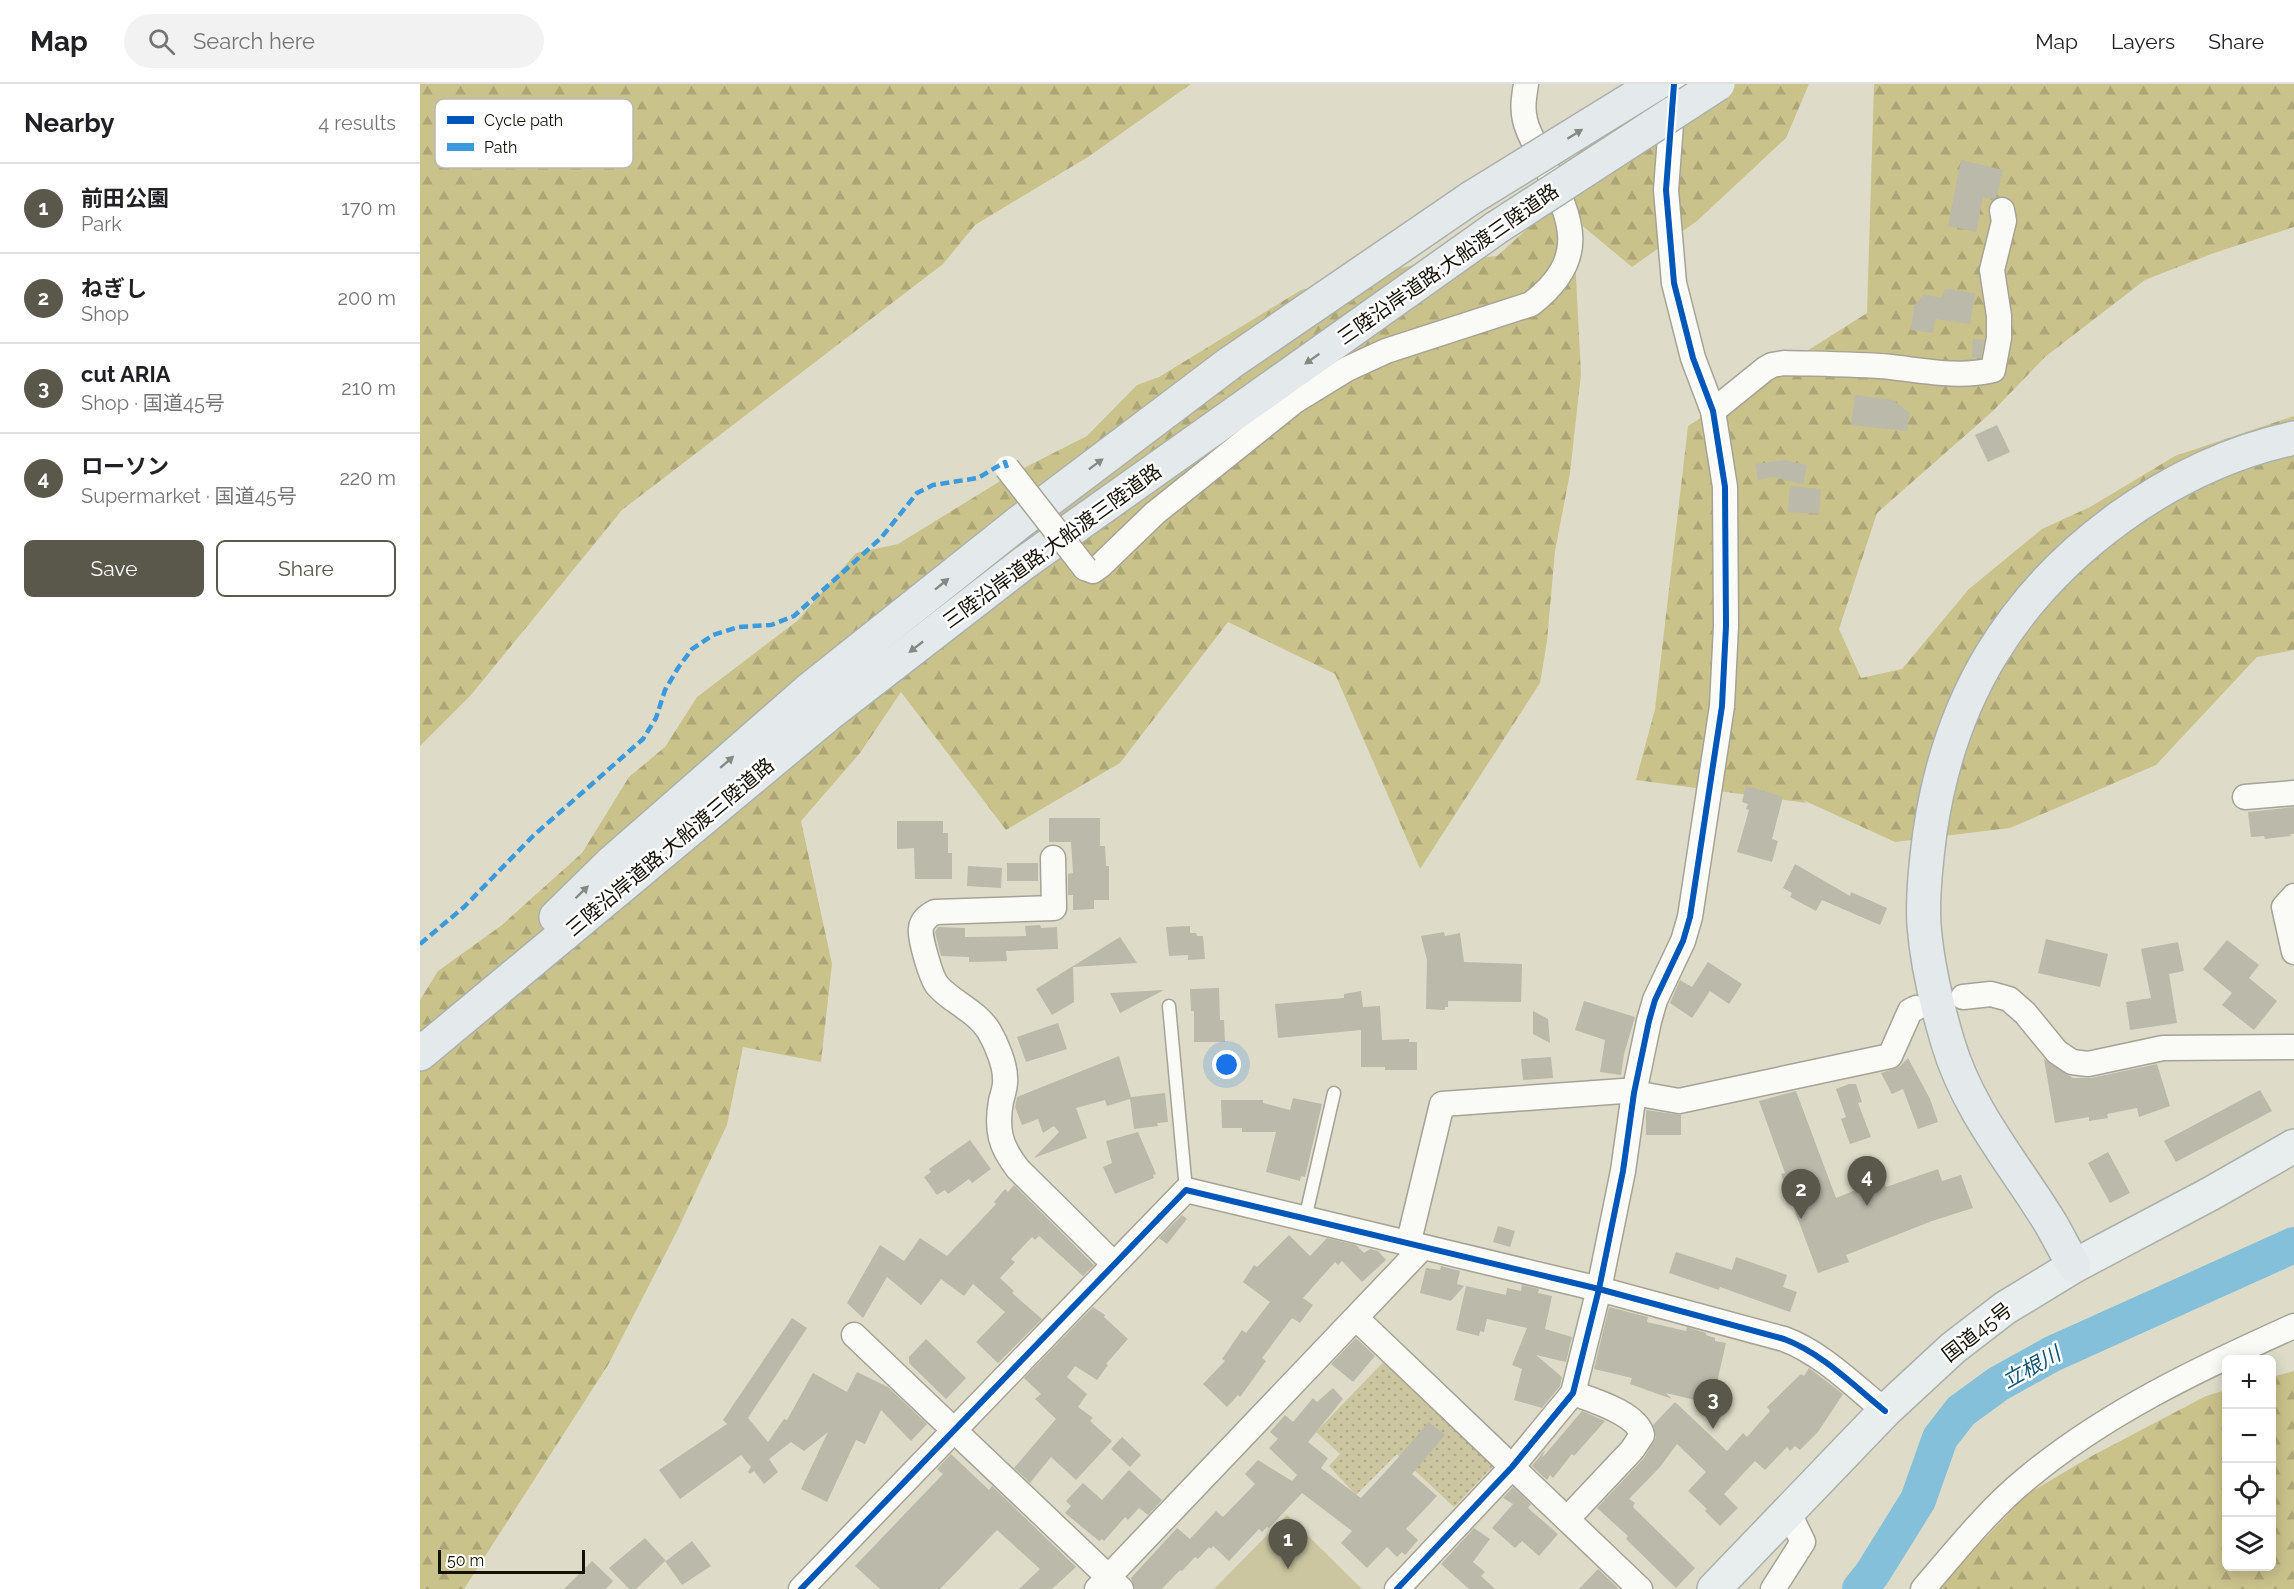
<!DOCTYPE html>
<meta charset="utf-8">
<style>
body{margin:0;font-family:Raleway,"Noto Sans JP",sans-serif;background:#f2f2f2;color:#202124}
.controls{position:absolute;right:18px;bottom:18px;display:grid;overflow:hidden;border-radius:9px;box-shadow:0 3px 15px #0003}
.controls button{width:54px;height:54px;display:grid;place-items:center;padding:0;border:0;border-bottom:2px solid #e0e0e0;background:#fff;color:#202124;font:30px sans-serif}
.scale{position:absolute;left:18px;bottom:15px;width:147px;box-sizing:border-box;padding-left:6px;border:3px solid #121106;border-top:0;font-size:16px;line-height:21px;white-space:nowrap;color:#121106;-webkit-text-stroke:4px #fff;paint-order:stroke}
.you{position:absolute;left:807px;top:981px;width:21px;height:21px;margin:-15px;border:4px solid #fff;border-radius:50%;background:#1a73e8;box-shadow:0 0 0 9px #1a73e833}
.badge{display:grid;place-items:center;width:39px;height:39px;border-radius:50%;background:#59584a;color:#fff;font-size:20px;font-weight:700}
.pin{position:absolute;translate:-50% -50px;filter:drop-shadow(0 2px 3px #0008)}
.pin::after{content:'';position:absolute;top:32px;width:21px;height:18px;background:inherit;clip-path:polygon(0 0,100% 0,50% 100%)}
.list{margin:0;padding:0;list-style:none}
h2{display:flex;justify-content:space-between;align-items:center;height:78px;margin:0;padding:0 24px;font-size:26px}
h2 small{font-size:20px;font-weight:400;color:#757577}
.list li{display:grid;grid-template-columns:39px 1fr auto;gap:18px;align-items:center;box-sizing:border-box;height:90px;padding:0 24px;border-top:2px solid #e0e0e0}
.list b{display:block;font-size:22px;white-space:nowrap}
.list p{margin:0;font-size:20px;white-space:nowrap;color:#757577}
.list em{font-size:20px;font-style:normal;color:#757577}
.actions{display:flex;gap:12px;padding:18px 24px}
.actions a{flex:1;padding:14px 0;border:2px solid #59584a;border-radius:9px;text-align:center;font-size:21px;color:#59584a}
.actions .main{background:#59584a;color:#fff}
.icon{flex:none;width:33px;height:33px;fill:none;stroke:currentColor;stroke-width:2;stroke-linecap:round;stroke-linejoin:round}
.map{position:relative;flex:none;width:1874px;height:1505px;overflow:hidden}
header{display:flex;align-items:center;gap:36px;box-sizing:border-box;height:84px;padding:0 30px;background:#fff;border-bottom:2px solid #e0e0e0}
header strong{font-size:28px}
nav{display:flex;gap:33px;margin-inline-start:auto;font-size:21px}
.search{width:420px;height:54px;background:#f2f2f2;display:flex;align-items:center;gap:15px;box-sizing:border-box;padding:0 21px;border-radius:33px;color:#757577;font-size:22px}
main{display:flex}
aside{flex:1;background:#fff}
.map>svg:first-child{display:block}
.grass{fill:url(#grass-dots)}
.forest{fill:url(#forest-firs)}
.park{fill:#cbc6a0}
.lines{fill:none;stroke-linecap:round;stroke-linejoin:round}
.river{stroke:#84c0da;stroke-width:36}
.building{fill:#bab9aa}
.service-casing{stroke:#a5a395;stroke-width:15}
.minor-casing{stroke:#a5a395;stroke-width:27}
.trunk-casing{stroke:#abb0ab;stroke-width:36}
.motorway-casing{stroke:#abb0ab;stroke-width:36}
.service{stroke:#fafaf7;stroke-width:12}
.minor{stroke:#fafaf7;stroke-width:24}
.trunk{stroke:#e8eded;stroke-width:33}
.motorway{stroke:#e4eaeb;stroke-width:33}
.minor-bridge-casing{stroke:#a5a395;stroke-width:27;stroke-linecap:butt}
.motorway-bridge-casing{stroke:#abb0ab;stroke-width:36;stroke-linecap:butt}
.minor-bridge{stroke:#fafaf7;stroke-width:24}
.motorway-bridge{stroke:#e4eaeb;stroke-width:33}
.quiet{stroke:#3a9add;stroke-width:4.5;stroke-dasharray:9 4.5;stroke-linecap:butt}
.cycleway-casing{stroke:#fff;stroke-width:10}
.cycleway{stroke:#0057b8;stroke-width:6}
.oneway{fill:#868884}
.labels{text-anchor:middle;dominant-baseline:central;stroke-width:5;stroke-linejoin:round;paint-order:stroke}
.street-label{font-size:20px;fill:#121106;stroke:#fff}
.water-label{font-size:21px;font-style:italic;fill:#0d5372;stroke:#fff}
.key{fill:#fff;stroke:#b8b8b4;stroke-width:1.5}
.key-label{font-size:16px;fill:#121106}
</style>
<header>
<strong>Map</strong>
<div class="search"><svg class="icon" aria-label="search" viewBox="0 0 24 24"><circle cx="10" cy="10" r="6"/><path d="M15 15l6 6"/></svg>Search here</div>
<nav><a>Map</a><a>Layers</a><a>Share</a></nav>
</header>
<main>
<aside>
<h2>Nearby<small>4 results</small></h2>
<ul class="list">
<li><span class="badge">1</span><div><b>前田公園</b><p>Park</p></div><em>170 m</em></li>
<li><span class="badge">2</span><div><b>ねぎし</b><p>Shop</p></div><em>200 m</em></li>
<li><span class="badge">3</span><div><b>cut ARIA</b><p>Shop · 国道45号</p></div><em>210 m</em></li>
<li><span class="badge">4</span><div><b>ローソン</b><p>Supermarket · 国道45号</p></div><em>220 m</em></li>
</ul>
<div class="actions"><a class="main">Save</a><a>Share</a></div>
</aside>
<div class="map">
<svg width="1874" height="1505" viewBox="0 0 1874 1505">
<defs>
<pattern id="grass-dots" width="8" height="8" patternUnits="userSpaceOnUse" patternTransform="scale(1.5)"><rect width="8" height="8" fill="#cbc6a0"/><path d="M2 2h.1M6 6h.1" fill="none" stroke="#ada988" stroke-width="1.8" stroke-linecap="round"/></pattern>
<pattern id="forest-firs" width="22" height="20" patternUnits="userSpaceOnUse" patternTransform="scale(1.5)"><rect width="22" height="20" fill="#cac28b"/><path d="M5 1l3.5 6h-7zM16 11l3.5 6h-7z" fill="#aca676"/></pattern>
</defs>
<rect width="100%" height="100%" fill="#dedcc9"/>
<!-- grass -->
<path class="grass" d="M969 1272 1077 1378 1034 1423 977 1370 936 1411 909 1382 920 1370 896 1348Z"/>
<!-- forest -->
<g class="forest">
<path d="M0 0H771L668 73 555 141 523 180 202 426 51 611 0 662Z"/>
<path d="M1237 0H1389L1366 54 1277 137 1212 183 1153 134 1161 290 1150 389 1135 467 1127 557 1120 599 1000 785 915 590 808 538 700 679 586 746 481 608 440 669 381 737 412 880 401 978 323 963 307 1041 256 1149 188 1281 44 1505H0V916L18 887 82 841 162 769 209 693 245 663 277 613 377 537 436 469 478 460 590 391 667 352 717 301 739 293 881 206 1003 179 1077 172 1117 136 1175 42Z"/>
<path d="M1454 0H1874V143L1794 169 1725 196 1625 273 1573 327 1457 429 1419 545 1441 594 1482 585 1549 505 1622 445 1670 423 1755 372 1874 332V566L1837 573 1736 681 1590 744 1475 758 1383 716 1387 719 1216 696 1235 625 1268 342 1447 229Z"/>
<path d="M1874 1287V1505H1520L1532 1489 1606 1411 1668 1374 1786 1312 1806 1306V1482H1852V1293Z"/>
</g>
<!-- park -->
<path class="park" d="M867 1431 942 1505H794Z"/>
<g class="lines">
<!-- river -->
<path class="river" d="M1440 1505 1452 1490 1498 1416 1520 1354 1541 1327 1578 1300 1632 1270 1874 1161"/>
</g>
<!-- building -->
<g class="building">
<path d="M1541 76 1583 86 1576 114 1573 115 1563 113 1556 148 1528 142Z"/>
<path d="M1526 205 1555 209 1550 240 1515 235 1513 249 1491 246 1494 222 1504 210 1521 214Z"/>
<path d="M1553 255 1564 256 1561 274H1552Z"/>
<path d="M1435 311 1473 316 1490 329 1487 347 1431 341Z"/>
<path d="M1577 341 1590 368 1568 378 1555 351Z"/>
<path d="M1365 376 1387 381 1383 400 1353 393 1338 396 1335 380Z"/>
<path d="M1370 402 1401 405 1399 430 1368 428Z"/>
<path d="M1326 702 1363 713 1352 755 1358 757 1352 778 1317 768 1329 726 1326 725 1328 720 1322 718Z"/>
<path d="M1874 723V750H1870L1871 752 1845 755 1844 752 1831 753 1828 728Z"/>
<path d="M629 734H680V762H685L686 782H689V816H674V825L653 826V811H648V790L653 789 651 758H629Z"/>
<path d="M477 737H523V749H528V769H532V795H495L494 764 477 765Z"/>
<rect x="587" y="779" width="31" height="18"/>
<path d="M1375 780 1430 812 1431 808 1467 824 1460 841 1402 816 1396 827 1370 813 1372 809 1363 804Z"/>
<path d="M548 782 582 784 581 804 547 802Z"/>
<path d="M620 841 621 844 637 843 638 865 586 867 587 877 549 878V873L521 872 515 848 518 843 545 844V853L606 852 605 842Z"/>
<path d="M770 842V849H776L777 852H783L785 875 768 876V871L749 872 746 843Z"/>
<path d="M1024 848 1025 852 1040 849 1044 878 1102 880 1101 918 1028 917V923H1025V926L1006 925 1007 876 1001 852Z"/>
<path d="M700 853 717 879 653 883 654 918 632 931 616 905Z"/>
<path d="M1626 855 1688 870 1680 903 1618 889Z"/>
<path d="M1807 856 1839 881 1829 894 1857 917 1834 946 1802 921 1812 909 1783 885Z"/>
<path d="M1758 858 1764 887 1749 890 1757 939 1710 946 1706 918 1731 914 1721 865Z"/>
<path d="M1288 878 1322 900 1309 920 1290 907 1272 934 1250 919 1260 896 1272 903Z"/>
<path d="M799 904 800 936H804L805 958H774V927H771L770 905Z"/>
<path d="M744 906 700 929 690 909Z"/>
<path d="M941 907 943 923 960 922 962 956 989 955V958H997V986H965V983H941V946L858 954 855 920 924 914V910Z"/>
<path d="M1164 917 1215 933 1204 970 1201 991 1180 988 1185 956 1155 946Z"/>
<path d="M1113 927 1128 935 1130 959 1113 950Z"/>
<path d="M638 939 647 965 606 978 597 953Z"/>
<path d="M699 972 711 1013 745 1009 748 1038 737 1039 738 1042 714 1045 710 1015 687 1022 685 1016 656 1024 667 1054 614 1074 639 1048 634 1042 623 1049 618 1035 602 1041 595 1023 597 1013Z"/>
<path d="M1131 973 1133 994 1103 996 1101 975Z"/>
<path d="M1488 974 1510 1015 1518 1038 1498 1045 1483 1005 1472 1010 1461 989 1479 983Z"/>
<path d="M1624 975 1653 994H1671L1737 980 1750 1022 1719 1033 1717 1024 1687 1030 1688 1034 1669 1037V1033L1635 1039Z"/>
<path d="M1429 1000H1436L1442 1018 1438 1019 1451 1053 1430 1060 1421 1035 1426 1033 1416 1005Z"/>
<path d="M1840 1006 1852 1027 1756 1078 1744 1057Z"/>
<path d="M1376 1007 1416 1114 1463 1095 1466 1103 1518 1085 1522 1097 1541 1091 1553 1124 1512 1137 1426 1171 1429 1178 1398 1189 1361 1090 1365 1089 1339 1017Z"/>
<path d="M873 1014 902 1020 885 1093 881 1092 880 1097 846 1088 856 1048H822V1044H802L801 1016H843V1019L870 1026Z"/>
<path d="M1226 1026 1261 1031V1051H1226Z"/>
<path d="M718 1048 736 1090 733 1091 734 1094 695 1110 683 1083 692 1079 686 1057Z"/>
<path d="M550 1056 571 1085 552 1099 549 1095 528 1110 525 1106 517 1111 504 1093 511 1088 509 1085Z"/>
<path d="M1688 1068 1710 1109 1690 1119 1668 1079Z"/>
<path d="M594 1101 674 1181 663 1192 619 1152 615 1156 612 1153 591 1175 595 1178 580 1194 594 1207 592 1209 622 1235 578 1279 556 1258 585 1228 553 1200 544 1212 521 1195 501 1221 467 1193 443 1234 427 1219 460 1161 484 1177 500 1154 527 1172 576 1120 574 1118 585 1105 588 1108Z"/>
<path d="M762 1131 767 1135 747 1160 739 1154Z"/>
<path d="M1078 1142 1095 1147 1090 1163 1073 1158Z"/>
<path d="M869 1151 890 1172 907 1154 936 1161 944 1169 950 1165 958 1167 966 1176 942 1198 922 1177 918 1181 915 1178 883 1214 893 1221 880 1239 872 1234 842 1274 846 1277 820 1313 818 1311 807 1323 783 1300 805 1277 802 1275 822 1246 826 1249 850 1218 823 1198 834 1181 837 1183Z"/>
<path d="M1256 1168 1312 1186 1316 1173 1367 1191 1363 1203 1377 1208 1370 1228 1300 1203 1299 1206 1249 1189Z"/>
<path d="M1021 1182 1040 1187 1037 1200 1044 1202 1031 1217 1000 1209 1006 1184 1020 1186Z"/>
<path d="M1102 1201 1119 1205 1118 1209 1132 1212 1125 1245 1152 1253 1146 1278 1116 1271 1142 1293 1140 1302 1122 1324 1094 1316 1102 1285 1092 1281 1107 1244 1067 1235 1064 1248 1060 1247 1059 1252 1036 1246 1046 1202 1086 1211 1087 1204 1101 1207Z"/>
<path d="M673 1223 685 1231 684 1233 708 1255 686 1280 688 1281 677 1296 655 1282 647 1293 667 1310 658 1323 673 1334 670 1337 692 1357 656 1396 631 1373 610 1399 594 1384 636 1335 615 1315 621 1310 604 1294Z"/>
<path d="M1189 1223 1228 1233 1227 1238 1266 1247 1267 1243 1286 1249V1251L1295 1254V1257L1306 1259 1292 1320 1246 1309 1252 1315 1210 1300 1212 1294 1174 1285Z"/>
<path d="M372 1234 387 1244 328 1334 348 1358 364 1335 367 1336 393 1289 427 1308 437 1288 468 1303 507 1340 491 1357 461 1326 445 1360 436 1356 407 1418 381 1405 408 1348 384 1367 371 1358 349 1375 358 1388 344 1400 334 1387 330 1390 328 1388 331 1383 321 1371 260 1415 239 1386 307 1340 303 1336Z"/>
<path d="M936 1254 955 1272 933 1298 911 1280Z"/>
<path d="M506 1255 546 1294 526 1315 489 1279V1273Z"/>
<path d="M1389 1284 1423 1310 1398 1348 1380 1366 1375 1362 1370 1367 1367 1363 1345 1386 1335 1377 1304 1410 1318 1424 1300 1442 1285 1427 1287 1425 1268 1407 1286 1388 1257 1360 1240 1383 1209 1415 1215 1419 1213 1423 1275 1484 1256 1504 1206 1455 1208 1452 1177 1424 1224 1374 1236 1353 1233 1341 1255 1318 1307 1367 1323 1349 1327 1353 1350 1327 1347 1323 1381 1290 1384 1292Z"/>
<path d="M913 1304 923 1315 888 1358 908 1374 901 1384 941 1414 977 1375 1009 1338 1025 1351 992 1390 1017 1412 986 1445 998 1456 985 1471 982 1468 977 1473 967 1463 947 1484 921 1459 932 1447 882 1409 849 1444 847 1443 842 1448 839 1445 809 1477 793 1462 791 1465 789 1463 778 1475 775 1473 762 1487 760 1486 742 1505H715L711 1494 757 1444 770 1455 796 1427 803 1433 835 1400 825 1390 838 1376 872 1397 877 1391 849 1364 858 1355 850 1348 865 1331 873 1338 893 1314 897 1318Z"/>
<path d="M1162 1327 1185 1337 1154 1372 1152 1370 1133 1394 1130 1391 1127 1396 1112 1382 1125 1366 1122 1374Z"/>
<path d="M702 1353 721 1371 710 1383 691 1365Z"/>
<path d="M531 1370 569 1406 572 1402 656 1483 632 1505H599L620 1485 577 1446 520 1505H460L435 1482 523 1390 517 1385Z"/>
<path d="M709 1386 742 1416 728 1431 719 1424 708 1436 705 1433 684 1457 682 1455 679 1457 645 1429 651 1422 646 1417 663 1399 682 1416Z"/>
<path d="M1093 1403 1111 1420 1108 1424 1138 1450 1119 1472 1102 1457 1095 1464 1072 1444 1093 1420 1083 1414Z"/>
<path d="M1054 1444 1070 1455 1053 1478 1065 1488 1061 1492 1075 1505H1049L1021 1480Z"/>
<path d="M225 1454 246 1477 272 1457 291 1482 262 1501 245 1477 216 1505H209L189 1484Z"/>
<path d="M172 1477 193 1497 186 1505H144Z"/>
<path d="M1178 1485 1199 1505H1159Z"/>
</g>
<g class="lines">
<defs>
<g id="service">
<path d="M749 922 766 1106"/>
<path d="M885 1135 914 1009"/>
</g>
<g id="minor">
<path d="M1293 327 1345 285 1352 281 1364 279C1400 280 1436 280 1471 283 1506 287 1539 294 1573 286L1579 254V232L1572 186 1584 137 1582 126"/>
<path d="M665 484 673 487 680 482 735 429 875 317 927 285 966 267 1111 220C1177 169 1146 127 1118 66 1113 57 1107 46 1105 36 1102 24 1104 13 1106 0"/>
<path d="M1825 713 1874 709"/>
<path d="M633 774 634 824 515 828C508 832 502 836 501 844 499 853 511 893 517 901 531 918 556 926 569 947 576 959 585 980 585 994 586 1001 583 1010 581 1017 576 1046 580 1062 598 1085L694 1180"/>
<path d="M1874 812 1864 823 1874 868"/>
<path d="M1543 913 1571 910 1589 915 1605 929 1637 968 1652 978 1668 980 1743 964 1874 963"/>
<path d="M988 1161 1022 1020 1203 1007 1259 1017 1470 972 1490 927 1496 924"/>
<path d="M936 1234 1220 1505"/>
<path d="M434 1251 701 1505"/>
<path d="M1147 1435 1212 1366 1222 1351C1217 1329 1172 1316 1153 1309"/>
<path d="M381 1505 766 1106 1179 1205 1364 1255C1402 1269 1434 1302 1465 1327"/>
<path d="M677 1505 1002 1164"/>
<path d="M977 1505 1092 1383 1153 1309 1179 1205 1203 1087 1214 1009 1229 937 1235 916 1263 857 1270 833 1302 622 1306 542 1305 403 1293 327 1273 274 1254 199 1246 106 1254 0"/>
<path d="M1353 1505 1383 1458 1368 1427"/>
<path d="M1503 1505C1536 1467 1567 1427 1606 1395 1685 1329 1780 1284 1874 1242"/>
</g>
<path id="trunk" d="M1294 1505 1465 1327 1533 1264 1585 1224 1654 1182 1790 1110 1874 1062"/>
<g id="motorway">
<path d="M136 833 190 780 390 605 601 437 810 279 1051 114"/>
<path d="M0 970 409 630 604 479 1076 144"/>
<path d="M1654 1182C1646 1168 1639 1154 1631 1140 1595 1081 1548 1027 1528 959 1517 922 1507 880 1504 841 1502 811 1506 778 1510 748 1519 686 1539 624 1571 571 1635 465 1753 380 1874 354"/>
</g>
</defs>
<!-- service casing -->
<use href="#service" class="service-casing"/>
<!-- minor casing -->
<use href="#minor" class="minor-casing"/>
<!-- trunk casing -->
<use href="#trunk" class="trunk-casing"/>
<!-- motorway casing -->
<use href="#motorway" class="motorway-casing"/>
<!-- service -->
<use href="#service" class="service"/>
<!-- minor -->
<use href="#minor" class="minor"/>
<!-- trunk -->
<use href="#trunk" class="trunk"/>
<!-- motorway -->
<use href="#motorway" class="motorway"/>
<defs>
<path id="minor-bridge" d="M587 384 665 484"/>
<g id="motorway-bridge">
<path d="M1051 114 1236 0"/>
<path d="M1076 144 1298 0"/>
</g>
</defs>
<!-- minor-bridge casing -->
<use href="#minor-bridge" class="minor-bridge-casing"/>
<!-- motorway-bridge casing -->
<use href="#motorway-bridge" class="motorway-bridge-casing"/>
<!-- minor-bridge -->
<use href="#minor-bridge" class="minor-bridge"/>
<!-- motorway-bridge -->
<use href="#motorway-bridge" class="motorway-bridge"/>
<!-- quiet -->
<path class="quiet" d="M0 860 44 823 113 752 223 655 236 634 245 606 258 584 272 565 293 551 318 543 351 541 374 532 461 454 497 409 513 401 558 394 585 378 587 384"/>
<defs>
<g id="cycleway">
<path d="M381 1505 766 1106 1179 1205 1364 1255C1402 1269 1434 1302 1465 1327"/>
<path d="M977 1505 1092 1383 1153 1309 1179 1205 1203 1087 1214 1009 1229 937 1235 916 1263 857 1270 833 1302 622 1306 542 1305 403 1293 327 1273 274 1254 199 1246 106 1254 0"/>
</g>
</defs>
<!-- cycleway casing -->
<use href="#cycleway" class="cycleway-casing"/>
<!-- cycleway -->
<use href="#cycleway" class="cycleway"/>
</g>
<!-- one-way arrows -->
<defs><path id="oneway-solid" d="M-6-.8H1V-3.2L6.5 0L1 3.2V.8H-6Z" transform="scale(1.5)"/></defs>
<g class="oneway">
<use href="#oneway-solid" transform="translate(1155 50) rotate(-32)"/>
<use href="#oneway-solid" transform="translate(892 275) rotate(145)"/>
<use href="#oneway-solid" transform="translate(676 380) rotate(-37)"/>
<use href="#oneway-solid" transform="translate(522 500) rotate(-39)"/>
<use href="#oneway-solid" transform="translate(496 563) rotate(142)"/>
<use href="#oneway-solid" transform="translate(307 678) rotate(-41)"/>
<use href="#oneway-solid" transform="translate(162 808) rotate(-44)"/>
</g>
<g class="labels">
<!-- street labels -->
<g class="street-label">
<text transform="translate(1028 180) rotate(-35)">三陸沿岸道路;大船渡三陸道路</text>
<text transform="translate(632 462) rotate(-36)">三陸沿岸道路;大船渡三陸道路</text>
<text transform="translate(250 763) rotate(-40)">三陸沿岸道路;大船渡三陸道路</text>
<text transform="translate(1557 1248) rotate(-38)">国道45号</text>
</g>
<!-- water labels -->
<g class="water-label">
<text transform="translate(1611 1283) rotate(-29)">立根川</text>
</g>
</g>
<!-- legend -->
<rect x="15" y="15" width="198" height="69" rx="9" class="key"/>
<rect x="27" y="32" width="27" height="8" fill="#0057b8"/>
<rect x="27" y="59" width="27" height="8" fill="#3a9add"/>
<g class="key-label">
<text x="64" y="42">Cycle path</text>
<text x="64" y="69">Path</text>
</g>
</svg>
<div class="controls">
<button>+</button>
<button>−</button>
<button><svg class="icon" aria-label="locate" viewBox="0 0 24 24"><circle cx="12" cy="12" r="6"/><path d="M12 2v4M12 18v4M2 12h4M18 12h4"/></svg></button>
<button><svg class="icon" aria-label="layers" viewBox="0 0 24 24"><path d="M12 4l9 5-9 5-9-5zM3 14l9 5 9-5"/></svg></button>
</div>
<div class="scale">50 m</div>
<div class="you"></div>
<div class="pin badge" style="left:868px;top:1485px">1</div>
<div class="pin badge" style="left:1381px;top:1135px">2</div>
<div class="pin badge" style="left:1293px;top:1345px">3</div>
<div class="pin badge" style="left:1447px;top:1122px">4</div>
</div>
</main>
